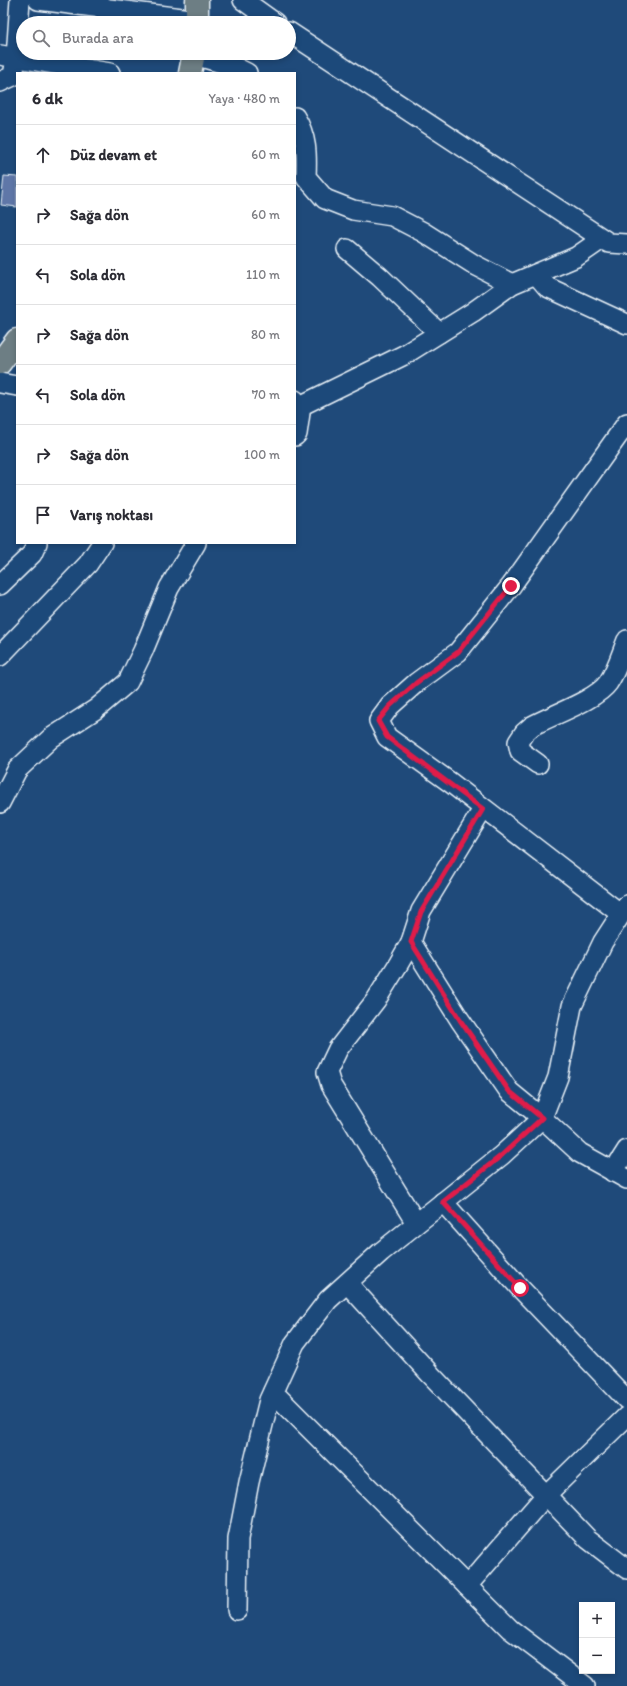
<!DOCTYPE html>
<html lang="tr">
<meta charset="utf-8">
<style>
body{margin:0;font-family:Itim,sans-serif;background:#f7f7f7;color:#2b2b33}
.controls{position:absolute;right:12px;bottom:12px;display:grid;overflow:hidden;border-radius:0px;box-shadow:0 2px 6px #0003}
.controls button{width:36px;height:36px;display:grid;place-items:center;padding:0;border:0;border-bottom:1px solid #e1e1e2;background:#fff;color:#2b2b33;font:20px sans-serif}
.stop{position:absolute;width:12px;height:12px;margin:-9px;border:3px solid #e11d48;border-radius:50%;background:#fff}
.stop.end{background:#e11d48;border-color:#fff;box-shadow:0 1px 4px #0008}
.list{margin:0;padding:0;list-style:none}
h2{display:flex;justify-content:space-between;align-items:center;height:52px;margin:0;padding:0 16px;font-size:17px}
h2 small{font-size:13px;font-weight:400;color:#7c7c81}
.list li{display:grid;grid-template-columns:26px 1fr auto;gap:12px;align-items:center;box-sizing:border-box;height:60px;padding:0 16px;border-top:1px solid #e1e1e2}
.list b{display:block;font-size:15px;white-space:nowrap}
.list em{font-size:13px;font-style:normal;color:#7c7c81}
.icon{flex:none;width:22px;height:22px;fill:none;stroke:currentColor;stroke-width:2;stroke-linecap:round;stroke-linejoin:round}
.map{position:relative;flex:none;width:627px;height:1686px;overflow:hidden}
.search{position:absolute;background:#fff;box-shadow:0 2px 6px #0003;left:16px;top:16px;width:280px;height:44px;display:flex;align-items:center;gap:10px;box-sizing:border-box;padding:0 14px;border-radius:22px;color:#7c7c81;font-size:15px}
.panel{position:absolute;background:#fff;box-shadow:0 2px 6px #0003;left:16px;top:72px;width:280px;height:472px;border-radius:0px}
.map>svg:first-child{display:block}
.building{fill:#5f77a8;stroke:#e8f1f8}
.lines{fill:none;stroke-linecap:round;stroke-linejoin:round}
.minor-casing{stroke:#e8f1f8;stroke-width:22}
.major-casing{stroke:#e8f1f8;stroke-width:25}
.minor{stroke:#1f4a7a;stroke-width:19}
.major{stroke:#6d7e84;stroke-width:22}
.route{stroke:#e11d48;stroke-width:5}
</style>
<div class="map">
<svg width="627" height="1686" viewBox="0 0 627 1686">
<rect width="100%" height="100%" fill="#1f4a7a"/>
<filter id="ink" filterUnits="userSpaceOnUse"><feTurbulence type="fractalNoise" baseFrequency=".025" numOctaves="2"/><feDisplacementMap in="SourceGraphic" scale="8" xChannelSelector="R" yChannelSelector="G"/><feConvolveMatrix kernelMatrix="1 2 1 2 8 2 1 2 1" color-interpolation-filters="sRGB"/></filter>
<g filter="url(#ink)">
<!-- building -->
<path class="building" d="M4 176 17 177V207L1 205Z"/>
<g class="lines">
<defs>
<g id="minor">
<path d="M38 0 198 20"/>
<path d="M243 0 275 23"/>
<path d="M289 32 609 243 627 244"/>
<path d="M0 55 110 73"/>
<path d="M194 55 235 67 247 73"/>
<path d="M0 82 13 76 16 58 20 0"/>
<path d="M295 117C307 136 307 155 306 177L325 199 353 210 392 216 423 232 475 265 512 284"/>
<path d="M347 249 380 277 439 333"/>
<path d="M536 274 547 287 627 324"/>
<path d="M0 383 17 386"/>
<path d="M295 400 300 413 297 434 295 436"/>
<path d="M298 407 404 355 473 312 512 284 576 257 602 239"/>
<path d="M0 585 32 554 37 543"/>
<path d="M0 656 88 564 102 543"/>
<path d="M538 764 520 751 518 742 524 733 532 726C552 715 596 700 608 683 617 670 621 655 627 640"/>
<path d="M0 803 17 770 51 738 96 709 128 682 143 651 169 588 196 543"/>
<path d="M621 914 451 783 387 737 379 721 390 706 416 683 458 652 511 586 627 423"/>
<path d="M411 942 460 1020 509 1091 542 1118 580 1153 627 1179"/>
<path d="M613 1172 627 1150"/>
<path d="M443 1202 520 1288 627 1400"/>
<path d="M416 1223 331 1085 327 1072 338 1049 376 1000 399 963 411 942 421 911 483 809"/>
<path d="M347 1283 431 1375 588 1539 627 1569"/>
<path d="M273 1392 510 1629 585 1686"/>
<path d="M467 1586 546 1495 627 1416"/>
<path d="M237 1610 238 1539 249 1482 269 1400 295 1343 328 1300 381 1252 502 1155 542 1118 558 1077 572 1006 603 942 627 905"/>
</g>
<g id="major">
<path d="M197 0V23"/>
<path d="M190 73 194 53"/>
<path d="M0 363 17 340"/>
</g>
</defs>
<!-- minor casing -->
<use href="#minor" class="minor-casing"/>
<!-- major casing -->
<use href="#major" class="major-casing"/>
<!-- minor -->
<use href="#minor" class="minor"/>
<!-- major -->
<use href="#major" class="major"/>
</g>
</g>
<g class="lines" filter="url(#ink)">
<!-- route -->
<path class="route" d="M511 586 458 652 416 683 390 706 378 721 387 737 483 809 421 912 411 942 460 1020 509 1091 542 1118 502 1155 443 1202 520 1288"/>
</g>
</svg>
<div class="controls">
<button>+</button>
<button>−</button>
</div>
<div class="stop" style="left:520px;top:1288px"></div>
<div class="stop end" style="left:511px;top:586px"></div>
<div class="search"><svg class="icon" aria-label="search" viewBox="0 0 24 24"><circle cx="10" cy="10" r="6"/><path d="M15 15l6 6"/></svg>Burada ara</div>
<section class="panel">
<h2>6 dk<small>Yaya · 480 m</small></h2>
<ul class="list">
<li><svg class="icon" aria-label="ahead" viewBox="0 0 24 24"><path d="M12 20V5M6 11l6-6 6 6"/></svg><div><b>Düz devam et</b></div><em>60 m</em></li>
<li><svg class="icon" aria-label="right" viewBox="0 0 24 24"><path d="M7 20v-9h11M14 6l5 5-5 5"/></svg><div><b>Sağa dön</b></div><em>60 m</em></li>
<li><svg class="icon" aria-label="left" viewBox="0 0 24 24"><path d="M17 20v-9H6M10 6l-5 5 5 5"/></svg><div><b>Sola dön</b></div><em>110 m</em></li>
<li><svg class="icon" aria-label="right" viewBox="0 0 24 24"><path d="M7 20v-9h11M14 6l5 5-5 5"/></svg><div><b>Sağa dön</b></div><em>80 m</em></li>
<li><svg class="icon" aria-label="left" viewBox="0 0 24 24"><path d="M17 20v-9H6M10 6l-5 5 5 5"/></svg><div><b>Sola dön</b></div><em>70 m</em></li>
<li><svg class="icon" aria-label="right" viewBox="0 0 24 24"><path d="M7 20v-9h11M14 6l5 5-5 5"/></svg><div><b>Sağa dön</b></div><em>100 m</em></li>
<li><svg class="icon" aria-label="arrive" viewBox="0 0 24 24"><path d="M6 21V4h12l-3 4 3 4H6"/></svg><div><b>Varış noktası</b></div></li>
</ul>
</section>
</div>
